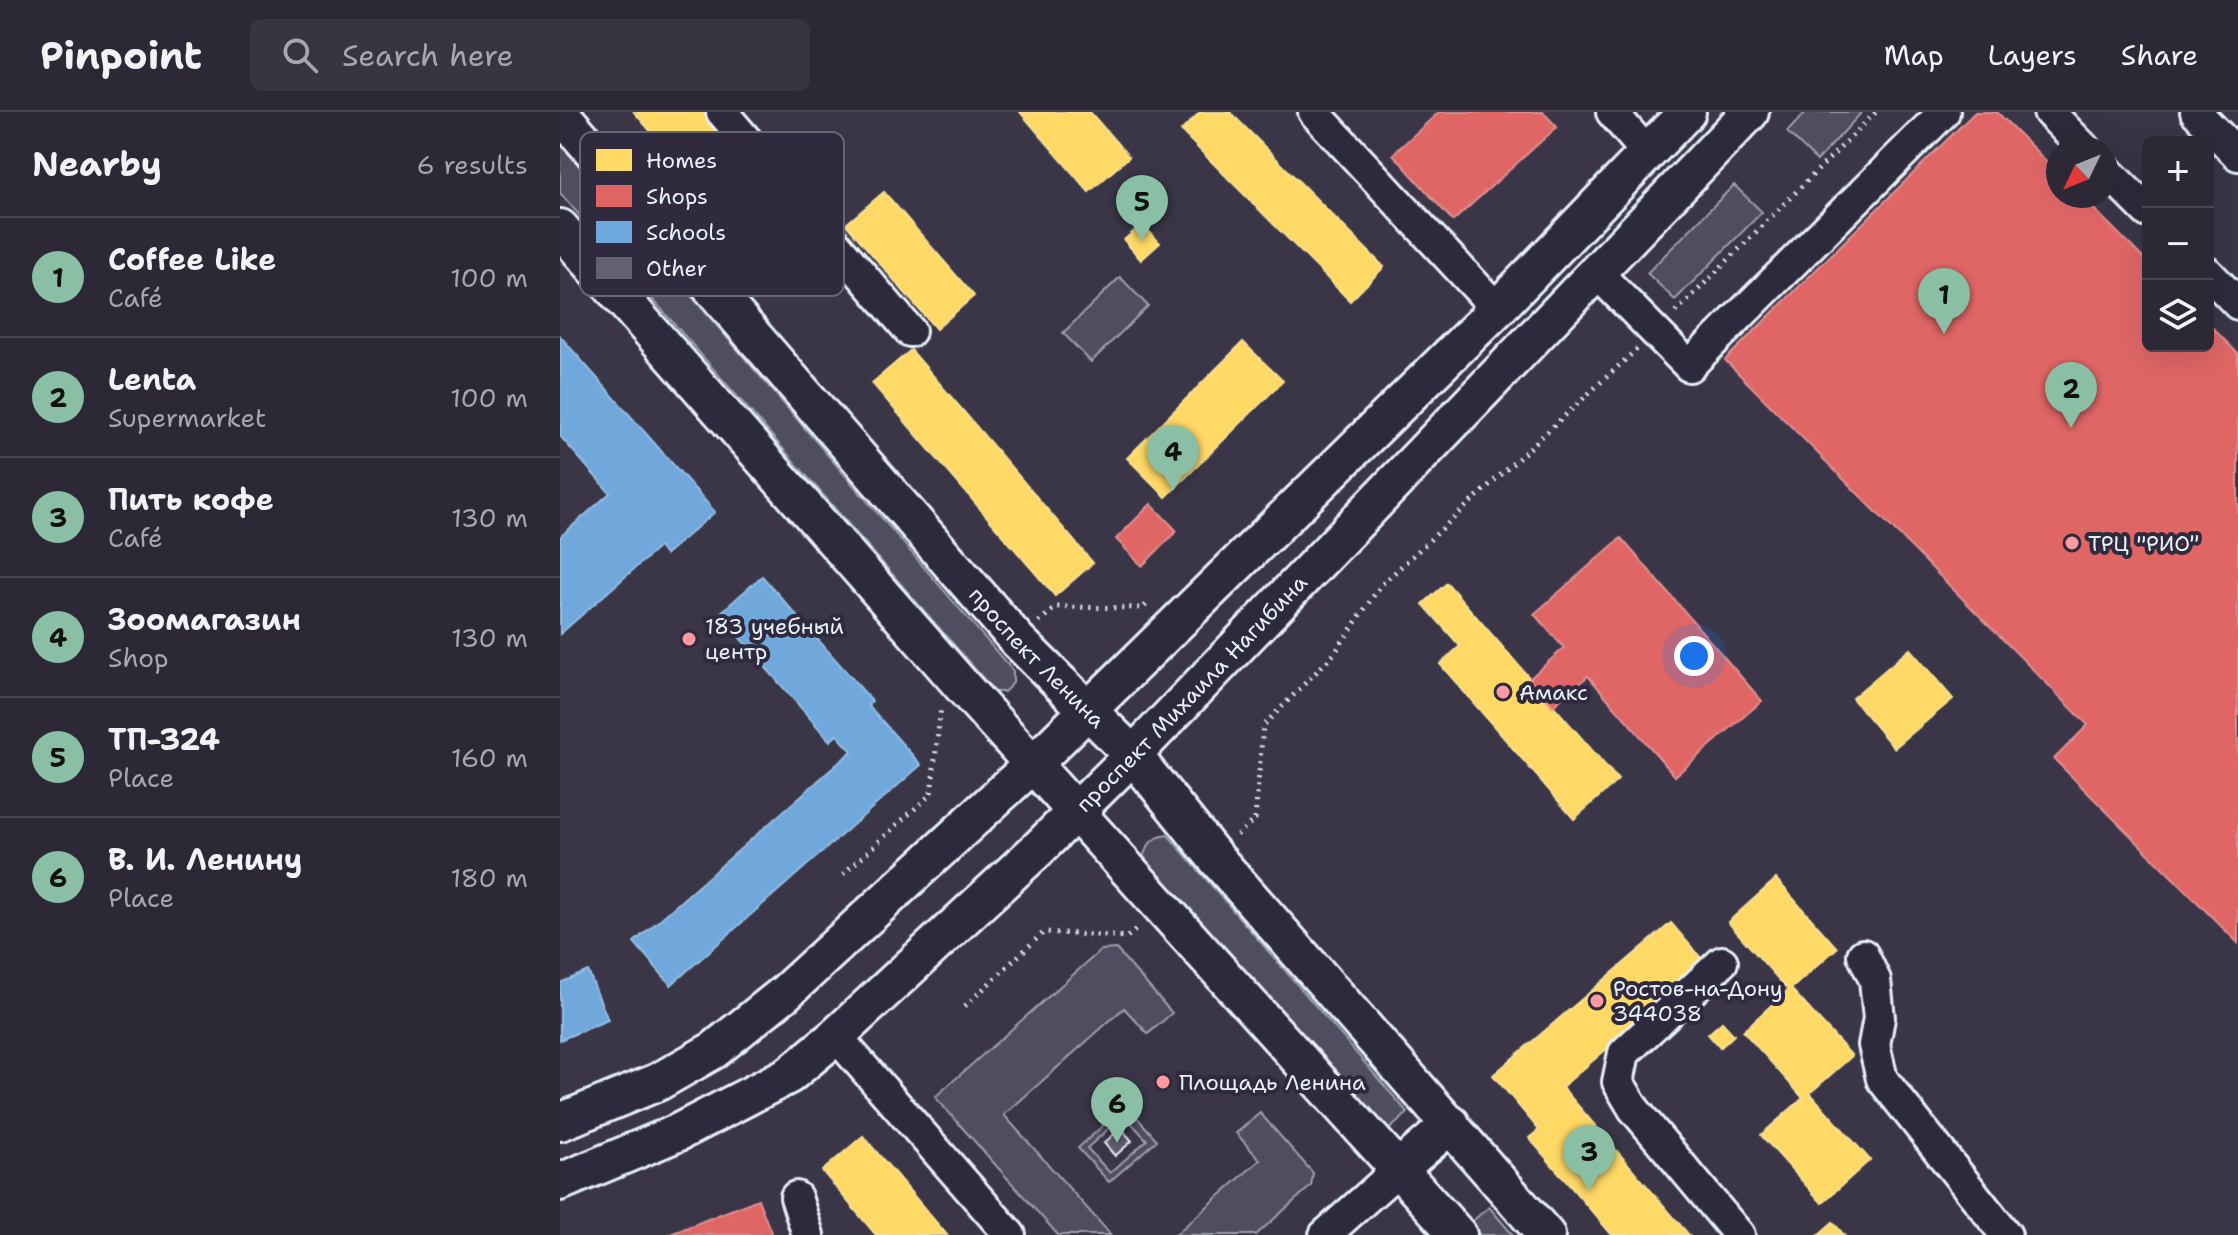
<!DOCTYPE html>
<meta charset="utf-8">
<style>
body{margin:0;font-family:"Shantell Sans",sans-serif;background:#383442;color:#f1f3f6}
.controls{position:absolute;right:24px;top:24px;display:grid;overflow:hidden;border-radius:12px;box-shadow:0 8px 32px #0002}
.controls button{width:72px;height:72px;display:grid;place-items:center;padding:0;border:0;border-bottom:2px solid #484451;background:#2c2836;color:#f1f3f6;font:40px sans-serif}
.compass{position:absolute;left:1486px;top:24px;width:72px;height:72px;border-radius:50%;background:#2c2836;box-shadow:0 8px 32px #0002;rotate:227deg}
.you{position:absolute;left:1134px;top:544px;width:28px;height:28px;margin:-20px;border:6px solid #fff;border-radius:50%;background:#1a73e8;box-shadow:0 0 0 12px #1a73e833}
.badge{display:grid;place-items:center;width:52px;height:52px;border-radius:50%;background:#8abfa5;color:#111;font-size:26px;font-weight:700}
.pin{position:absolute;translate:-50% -66px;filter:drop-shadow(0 2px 4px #0008)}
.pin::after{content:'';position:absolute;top:42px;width:28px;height:24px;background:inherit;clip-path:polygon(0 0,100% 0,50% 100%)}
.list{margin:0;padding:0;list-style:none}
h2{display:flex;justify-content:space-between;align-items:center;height:104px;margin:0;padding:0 32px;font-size:34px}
h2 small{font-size:26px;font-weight:400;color:#a6a6ad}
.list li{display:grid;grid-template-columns:52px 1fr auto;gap:24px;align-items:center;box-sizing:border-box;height:120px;padding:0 32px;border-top:2px solid #484451}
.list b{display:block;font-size:30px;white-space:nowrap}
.list p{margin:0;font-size:26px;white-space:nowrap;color:#a6a6ad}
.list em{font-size:26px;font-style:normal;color:#a6a6ad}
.icon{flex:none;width:44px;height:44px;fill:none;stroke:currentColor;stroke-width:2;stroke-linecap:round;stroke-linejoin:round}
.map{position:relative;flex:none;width:1678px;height:1123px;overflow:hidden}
header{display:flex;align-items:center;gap:48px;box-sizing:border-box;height:112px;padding:0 40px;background:#2c2836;border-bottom:2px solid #484451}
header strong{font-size:38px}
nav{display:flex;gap:44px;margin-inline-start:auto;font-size:28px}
.search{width:560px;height:72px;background:#383442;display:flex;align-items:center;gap:20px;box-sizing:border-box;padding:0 28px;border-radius:12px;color:#a6a6ad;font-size:30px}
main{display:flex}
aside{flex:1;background:#2c2836}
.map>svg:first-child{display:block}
.green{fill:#504e5f;stroke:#9ca0ac;stroke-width:2;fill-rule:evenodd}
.homes{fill:#ffd966;stroke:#f8e092;stroke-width:2}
.shops{fill:#e06666;stroke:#e29092;stroke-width:2}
.schools{fill:#6fa8dc;stroke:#93bee4;stroke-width:2}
.building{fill:#636171;stroke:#e8f1f8;stroke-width:2}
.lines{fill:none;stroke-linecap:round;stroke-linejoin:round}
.minor-casing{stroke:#e8f1f8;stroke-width:36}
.major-casing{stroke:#e8f1f8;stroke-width:42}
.path{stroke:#e8f1f8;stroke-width:5;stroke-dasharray:2 6;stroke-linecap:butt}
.minor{stroke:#2f2a3d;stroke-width:30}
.major{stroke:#2f2a3d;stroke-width:36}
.poi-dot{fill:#ff9aa2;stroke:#2f2a3d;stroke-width:3}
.labels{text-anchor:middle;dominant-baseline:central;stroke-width:8;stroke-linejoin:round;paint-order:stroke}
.poi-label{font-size:22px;fill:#e8f1f8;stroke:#2f2a3d;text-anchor:start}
.street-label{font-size:22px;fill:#e8f1f8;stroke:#2f2a3d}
.key{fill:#2f2a3d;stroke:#666675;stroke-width:2}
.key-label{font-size:22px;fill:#e8f1f8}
</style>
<header>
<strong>Pinpoint</strong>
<div class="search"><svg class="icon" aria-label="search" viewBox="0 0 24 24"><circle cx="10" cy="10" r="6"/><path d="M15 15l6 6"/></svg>Search here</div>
<nav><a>Map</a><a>Layers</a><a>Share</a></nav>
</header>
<main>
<aside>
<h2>Nearby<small>6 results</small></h2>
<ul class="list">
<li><span class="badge">1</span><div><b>Coffee Like</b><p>Café</p></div><em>100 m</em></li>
<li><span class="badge">2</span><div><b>Lenta</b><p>Supermarket</p></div><em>100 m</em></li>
<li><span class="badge">3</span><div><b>Пить кофе</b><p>Café</p></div><em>130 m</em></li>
<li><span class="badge">4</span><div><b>Зоомагазин</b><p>Shop</p></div><em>130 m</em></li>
<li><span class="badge">5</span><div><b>ТП-324</b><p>Place</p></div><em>160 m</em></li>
<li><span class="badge">6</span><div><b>В. И. Ленину</b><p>Place</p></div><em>180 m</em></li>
</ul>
</aside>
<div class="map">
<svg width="1678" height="1123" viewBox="0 0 1678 1123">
<rect width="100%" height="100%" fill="#3a3648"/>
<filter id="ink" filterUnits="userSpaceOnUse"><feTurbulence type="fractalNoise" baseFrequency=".0125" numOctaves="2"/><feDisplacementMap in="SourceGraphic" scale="16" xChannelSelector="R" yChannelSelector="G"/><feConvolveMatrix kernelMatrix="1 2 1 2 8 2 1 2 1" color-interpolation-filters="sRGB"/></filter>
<g filter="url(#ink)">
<!-- green -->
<g class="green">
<path d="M1246 0H1302L1257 49 1227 20Z"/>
<path d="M0 31 453 559V571L444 580H435L0 81Z"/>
<path d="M1174 73 1202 100 1115 188 1087 161Z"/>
<path d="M560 165 588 194 531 250 503 221Z"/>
<path d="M608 723 848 1001 825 1021 583 745C588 731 593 725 608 723Z"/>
<path d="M556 837 612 901 588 922 564 896 444 1003 551 1123H498L375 985 541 838Z"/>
<path d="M566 993 597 1028 549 1070 518 1036ZM564 1003 587 1028 550 1061 527 1036Z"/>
<path d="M700 1001 753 1061 751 1074 696 1123H615L700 1048 676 1021Z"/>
<path d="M929 1095 953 1123H920L910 1111Z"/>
</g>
<!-- homes -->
<g class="homes">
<path d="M74 0H144L259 133 218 168Z"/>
<path d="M460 0H530L569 45 529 80Z"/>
<path d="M640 0H670L824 155 790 189 621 19Z"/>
<path d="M324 80 414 184 376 217 286 112Z"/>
<path d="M582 112 600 131 581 148 564 128Z"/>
<path d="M683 230 723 269 606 385 567 346Z"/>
<path d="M351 238 533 451 495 484 312 271Z"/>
<path d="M887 471 1058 668 1014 707 880 552 900 534 863 492Z"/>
<path d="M1350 537 1393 587 1334 636 1292 586Z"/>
<path d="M1216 767 1277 836 1231 877 1292 944 1250 981 1310 1048 1262 1091 1201 1023 1243 986 1183 919 1228 878 1168 810Z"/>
<path d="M1111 811 1146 852 1002 975 1129 1123H1052L969 1026 979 1018 933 963Z"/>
<path d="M1162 910 1174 923 1160 936 1148 922Z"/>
<path d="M303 1024 387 1123H316L262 1059Z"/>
<path d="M1273 1110 1284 1123H1258Z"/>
</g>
<!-- shops -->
<g class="shops">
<path d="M879 0H983L997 15 893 109 833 42Z"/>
<path d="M1415 0H1437L1498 61V84H1521L1588 151V234H1648V211L1678 242V831L1494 647 1528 613 1165 248Z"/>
<path d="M591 392 617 419 582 454 556 427Z"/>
<path d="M1061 426 1202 589 1115 664 1028 564 993 594 969 567 1004 536 974 502Z"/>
<path d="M198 1087 212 1123H108Z"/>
</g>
<!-- schools -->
<g class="schools">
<path d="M0 224 155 400 105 443 99 435 0 522V425L50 381 0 324Z"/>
<path d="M202 464 312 589 308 593 361 653 111 873 74 830 292 639 277 623 270 629 159 502Z"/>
<path d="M28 859 48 908 0 928V871Z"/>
</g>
<!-- building -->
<path class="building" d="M561 1016 572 1029 555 1044 544 1031Z"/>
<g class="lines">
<defs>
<g id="minor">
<path d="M162 0 350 219"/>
<path d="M754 0 937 197"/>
<path d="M1052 0 1087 41"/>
<path d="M1489 0 1524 36"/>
<path d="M1636 0 1678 43"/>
<path d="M1546 58 1588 100"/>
<path d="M1036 160 1129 254 1384 0"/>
<path d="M1648 161 1678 192"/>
<path d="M1303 843 1315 868 1319 906 1314 933 1322 967 1446 1123"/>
<path d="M1162 850 1064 941 1058 970 1074 997 1179 1123"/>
<path d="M276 924 450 1123"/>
<path d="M236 1085 248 1123"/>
<path d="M765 1123 840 1056"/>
</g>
<g id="major">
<path id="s1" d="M0 1 458 529 573 643 654 744 986 1123"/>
<path d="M0 116 404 576 898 1123"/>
<path d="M0 1010 98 970 154 938 225 881 473 652 937 197 1127 0"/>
<path d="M840 1056 891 1012"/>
<path id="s2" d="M0 1070 117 1021 229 963 276 924 479 736 573 643 1190 0"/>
</g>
</defs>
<!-- minor casing -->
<use href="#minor" class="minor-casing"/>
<!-- major casing -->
<use href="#major" class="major-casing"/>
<!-- path -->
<g class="path">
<path d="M1116 200 1316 0"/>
<path d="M479 510 496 495 583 496 586 493"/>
<path d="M677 723 695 707 703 614 774 542 821 473 1077 237"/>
<path d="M283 762 371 682 381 595"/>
<path d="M405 894 484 820 567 825 579 815"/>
</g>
<!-- minor -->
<use href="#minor" class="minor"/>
<!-- major -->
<use href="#major" class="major"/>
</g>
</g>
<!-- markers -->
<g class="poi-dot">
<circle cx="1512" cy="431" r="8"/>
<circle cx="129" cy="527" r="8"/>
<circle cx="943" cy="580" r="8"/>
<circle cx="1037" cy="889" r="8"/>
<circle cx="603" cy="970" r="8"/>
</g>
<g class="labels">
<!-- poi labels -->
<g class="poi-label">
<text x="1528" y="431">ТРЦ "РИО"</text>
<text x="145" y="514">183 учебный<tspan x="145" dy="25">центр</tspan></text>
<text x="959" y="580">Амакс</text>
<text x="1053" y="876">Ростов-на-Дону<tspan x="1053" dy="25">344038</tspan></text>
<text x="619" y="970">Площадь Ленина</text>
</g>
<!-- street labels -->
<g class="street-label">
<text stroke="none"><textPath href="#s1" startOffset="724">проспект Ленина</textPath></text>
<text stroke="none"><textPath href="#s2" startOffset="808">проспект Михаила Нагибина</textPath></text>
</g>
</g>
<!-- legend -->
<rect x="20" y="20" width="264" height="164" rx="12" class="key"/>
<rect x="36" y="37" width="36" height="22" fill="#ffd966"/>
<rect x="36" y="73" width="36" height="22" fill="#e06666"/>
<rect x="36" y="109" width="36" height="22" fill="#6fa8dc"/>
<rect x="36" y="145" width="36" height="22" fill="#636171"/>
<g class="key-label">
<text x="86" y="56">Homes</text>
<text x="86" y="92">Shops</text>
<text x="86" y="128">Schools</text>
<text x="86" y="164">Other</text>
</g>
</svg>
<div class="controls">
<button>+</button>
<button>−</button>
<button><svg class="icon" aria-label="layers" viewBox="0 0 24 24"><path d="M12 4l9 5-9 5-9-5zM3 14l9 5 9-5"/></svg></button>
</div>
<svg class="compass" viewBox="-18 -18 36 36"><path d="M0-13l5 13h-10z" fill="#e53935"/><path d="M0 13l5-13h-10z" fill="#a6a6ad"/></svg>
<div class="you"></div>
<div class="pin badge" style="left:1384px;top:222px">1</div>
<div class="pin badge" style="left:1511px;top:316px">2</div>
<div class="pin badge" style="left:1029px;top:1079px">3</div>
<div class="pin badge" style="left:613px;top:379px">4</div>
<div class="pin badge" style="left:582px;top:129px">5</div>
<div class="pin badge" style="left:557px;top:1031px">6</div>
</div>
</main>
